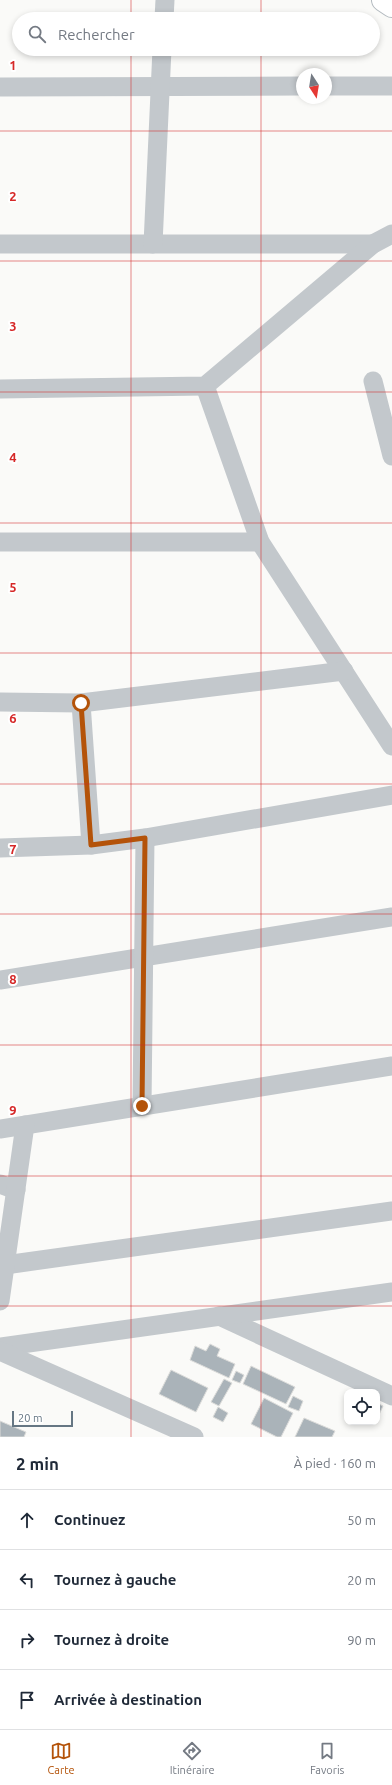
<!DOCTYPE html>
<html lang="fr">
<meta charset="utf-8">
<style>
body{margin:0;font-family:Ubuntu,sans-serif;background:#f6f6f7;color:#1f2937}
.controls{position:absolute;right:12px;bottom:12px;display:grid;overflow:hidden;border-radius:8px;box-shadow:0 2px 6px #0003}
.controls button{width:36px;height:36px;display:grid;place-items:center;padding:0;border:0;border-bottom:1px solid #e0e1e3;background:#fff;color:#1f2937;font:20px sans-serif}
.compass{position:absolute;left:296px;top:68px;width:36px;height:36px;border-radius:50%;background:#fff;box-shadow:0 2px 6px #0003;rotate:168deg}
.scale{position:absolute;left:12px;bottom:10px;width:61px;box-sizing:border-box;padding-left:4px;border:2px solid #657683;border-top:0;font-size:11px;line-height:14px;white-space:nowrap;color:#657683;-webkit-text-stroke:3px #fff;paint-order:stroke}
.stop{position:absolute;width:12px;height:12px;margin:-9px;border:3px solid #b45309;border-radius:50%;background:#fff}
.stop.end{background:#b45309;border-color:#fff;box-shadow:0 1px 4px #0008}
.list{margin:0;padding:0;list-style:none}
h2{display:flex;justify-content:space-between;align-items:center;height:52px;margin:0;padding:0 16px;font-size:17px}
h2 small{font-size:13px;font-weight:400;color:#747a83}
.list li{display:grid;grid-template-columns:26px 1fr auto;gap:12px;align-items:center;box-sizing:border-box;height:60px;padding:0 16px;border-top:1px solid #e0e1e3}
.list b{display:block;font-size:15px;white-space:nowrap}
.list em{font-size:13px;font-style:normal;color:#747a83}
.icon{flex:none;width:22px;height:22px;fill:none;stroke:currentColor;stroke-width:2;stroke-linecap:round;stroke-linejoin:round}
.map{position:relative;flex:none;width:392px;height:1437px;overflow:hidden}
.search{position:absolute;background:#fff;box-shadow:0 2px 6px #0003;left:12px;right:12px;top:12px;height:44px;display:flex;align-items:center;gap:10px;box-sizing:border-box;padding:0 14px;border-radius:22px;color:#747a83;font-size:15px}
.sheet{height:292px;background:#fff}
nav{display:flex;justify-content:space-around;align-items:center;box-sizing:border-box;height:56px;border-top:1px solid #e0e1e3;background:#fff;font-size:11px;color:#747a83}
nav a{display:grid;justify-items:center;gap:2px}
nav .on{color:#b45309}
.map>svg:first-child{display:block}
.building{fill:#aab3b9;stroke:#dcdcda}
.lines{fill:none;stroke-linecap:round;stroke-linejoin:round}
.secondary-casing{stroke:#b3babf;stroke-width:24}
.street{stroke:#c3c8cc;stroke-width:19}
.secondary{stroke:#fff;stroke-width:22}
.route{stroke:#b45309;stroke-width:5}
.grid{fill:none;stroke:#d62828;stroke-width:1;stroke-opacity:0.55}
.grid-label{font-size:13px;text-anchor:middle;font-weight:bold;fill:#d62828;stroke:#fff;stroke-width:4;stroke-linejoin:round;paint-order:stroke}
</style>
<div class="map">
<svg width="392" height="1437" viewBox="0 0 392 1437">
<rect width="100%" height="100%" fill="#fafaf8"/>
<!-- building -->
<g class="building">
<path d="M210 1344 220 1349 217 1356 235 1364 229 1378 190 1360 195 1346 206 1351Z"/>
<path d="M251 1366 295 1387 286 1404 243 1384Z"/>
<path d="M171 1370 208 1388 196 1412 159 1394Z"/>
<path d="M236 1371 244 1375 240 1383 232 1380Z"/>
<path d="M224 1379 232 1383 219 1406 211 1402Z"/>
<path d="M293 1396 303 1401 299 1411 288 1407Z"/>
<path d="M264 1398 293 1413 281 1437H277L251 1424Z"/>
<path d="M377 1403 383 1406 377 1419Z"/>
<path d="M218 1407 228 1413 223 1422 213 1417Z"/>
<path d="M304 1418 335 1431 332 1437H295Z"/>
<path d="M0 1421 26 1432 24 1437H0Z"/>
</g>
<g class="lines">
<defs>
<path id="secondary" d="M383 0 392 6"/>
</defs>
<!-- secondary casing -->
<use href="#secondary" class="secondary-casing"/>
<!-- street -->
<g class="street">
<path d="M164 19 165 0"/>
<path d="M326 86H392"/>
<path d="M0 87 302 86"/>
<path d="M0 244H373"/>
<path d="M153 244 162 49"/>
<path d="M373 381 392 456"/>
<path d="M205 386 260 542 392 746"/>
<path d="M0 389 205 386 373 244 392 234"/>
<path d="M0 542H260"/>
<path d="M0 702 81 703 344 671"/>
<path d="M81 703 91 845"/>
<path d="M0 848 91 845 145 838 392 795"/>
<path d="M0 980 392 917"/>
<path d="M142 1106 145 838"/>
<path d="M0 1129 392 1066"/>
<path d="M0 1184 16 1190"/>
<path d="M5 1265 392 1211"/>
<path d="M0 1301 25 1125"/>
<path d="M219 1316 392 1396"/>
<path d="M0 1347 392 1292"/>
<path d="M0 1351 194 1437"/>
</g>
<!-- secondary -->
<use href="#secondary" class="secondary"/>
</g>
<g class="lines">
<!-- route -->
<path class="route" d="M81 703 91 845 145 838 142 1106"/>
</g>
<!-- grid -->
<path class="grid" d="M131 0V19M261 0V19M131 49V1437M261 49V1437M0 131H392M0 261H392M0 392H392M0 523H392M0 653H392M0 784H392M0 914H392M0 1045H392M0 1176H392M0 1306H392"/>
<g class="grid-label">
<text x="13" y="70">1</text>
<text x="13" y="201">2</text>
<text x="13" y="331">3</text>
<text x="13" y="462">4</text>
<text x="13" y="592">5</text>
<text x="13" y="723">6</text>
<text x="13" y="854">7</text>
<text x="13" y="984">8</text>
<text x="13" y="1115">9</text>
</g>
</svg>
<div class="controls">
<button><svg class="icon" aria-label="locate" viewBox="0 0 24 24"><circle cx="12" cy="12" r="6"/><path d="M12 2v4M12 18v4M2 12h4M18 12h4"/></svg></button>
</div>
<svg class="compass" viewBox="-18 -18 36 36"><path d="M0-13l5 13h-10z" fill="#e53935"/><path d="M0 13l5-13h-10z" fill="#747a83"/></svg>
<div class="scale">20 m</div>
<div class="stop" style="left:81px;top:703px"></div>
<div class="stop end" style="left:142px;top:1106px"></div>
<div class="search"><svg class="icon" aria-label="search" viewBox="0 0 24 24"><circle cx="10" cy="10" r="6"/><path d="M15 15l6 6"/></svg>Rechercher</div>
</div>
<section class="sheet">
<h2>2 min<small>À pied · 160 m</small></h2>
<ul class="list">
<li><svg class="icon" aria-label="ahead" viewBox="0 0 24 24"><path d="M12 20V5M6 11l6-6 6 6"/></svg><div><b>Continuez</b></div><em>50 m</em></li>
<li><svg class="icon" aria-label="left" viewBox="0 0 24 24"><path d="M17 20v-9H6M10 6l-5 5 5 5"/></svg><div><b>Tournez à gauche</b></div><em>20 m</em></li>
<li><svg class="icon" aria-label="right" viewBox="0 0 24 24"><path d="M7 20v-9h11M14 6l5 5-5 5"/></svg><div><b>Tournez à droite</b></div><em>90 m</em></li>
<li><svg class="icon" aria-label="arrive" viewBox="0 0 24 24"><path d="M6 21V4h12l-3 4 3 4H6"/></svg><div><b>Arrivée à destination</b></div></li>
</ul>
</section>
<nav>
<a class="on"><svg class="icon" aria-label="map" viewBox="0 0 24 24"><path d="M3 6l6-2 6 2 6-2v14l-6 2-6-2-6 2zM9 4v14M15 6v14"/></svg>Carte</a>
<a><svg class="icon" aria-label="directions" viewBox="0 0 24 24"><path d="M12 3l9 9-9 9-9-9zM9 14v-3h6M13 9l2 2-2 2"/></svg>Itinéraire</a>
<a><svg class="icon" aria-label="saved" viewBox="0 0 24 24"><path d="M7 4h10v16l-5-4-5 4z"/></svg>Favoris</a>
</nav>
